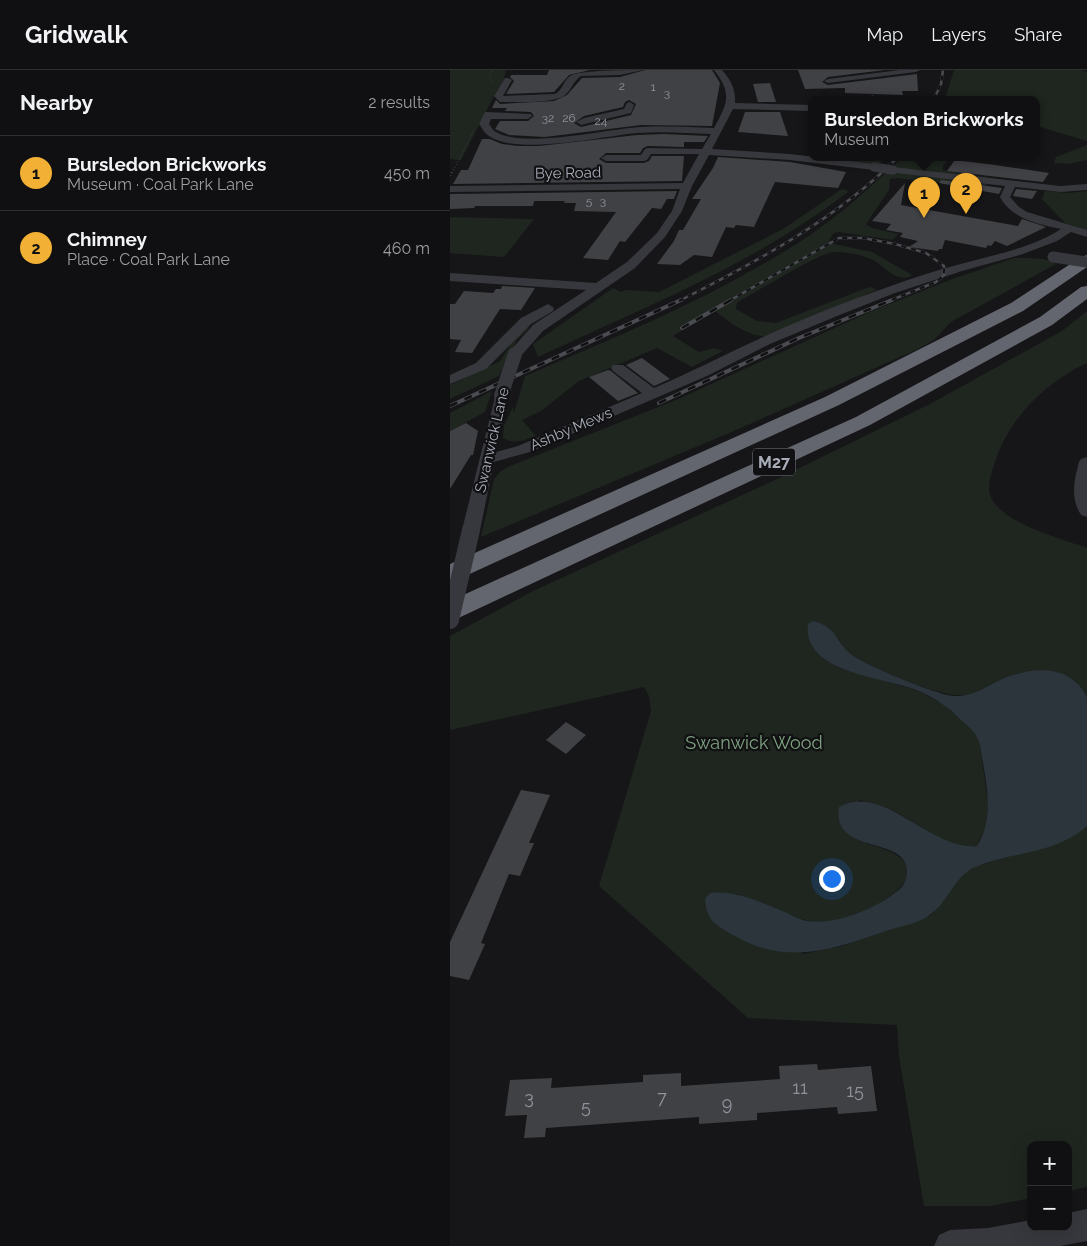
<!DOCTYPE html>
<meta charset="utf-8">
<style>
body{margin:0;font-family:Raleway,sans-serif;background:#19191b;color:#f1f3f6}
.controls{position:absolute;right:15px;bottom:15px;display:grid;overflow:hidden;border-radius:10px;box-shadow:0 5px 20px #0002}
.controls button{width:45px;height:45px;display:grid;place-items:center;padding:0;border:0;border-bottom:1px solid #303032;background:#101012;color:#f1f3f6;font:25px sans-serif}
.you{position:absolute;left:381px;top:808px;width:18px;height:18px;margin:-12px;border:4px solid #fff;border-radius:50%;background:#1a73e8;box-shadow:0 0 0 8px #1a73e833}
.badge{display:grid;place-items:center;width:32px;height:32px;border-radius:50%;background:#f2b134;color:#111;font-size:16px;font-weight:700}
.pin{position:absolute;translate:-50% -41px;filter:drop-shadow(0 1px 2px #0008)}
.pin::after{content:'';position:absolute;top:26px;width:18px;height:15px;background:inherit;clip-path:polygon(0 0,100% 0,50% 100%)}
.popup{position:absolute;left:358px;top:26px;width:232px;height:65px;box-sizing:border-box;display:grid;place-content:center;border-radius:10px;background:#101012;filter:drop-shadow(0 1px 4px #0005);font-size:16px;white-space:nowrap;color:#9c9d9f}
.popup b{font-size:19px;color:#f1f3f6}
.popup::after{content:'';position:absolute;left:50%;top:100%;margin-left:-10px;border:10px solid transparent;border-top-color:#101012}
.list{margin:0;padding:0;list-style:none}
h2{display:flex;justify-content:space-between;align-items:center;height:65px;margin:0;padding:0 20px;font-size:21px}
h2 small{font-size:16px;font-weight:400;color:#9c9d9f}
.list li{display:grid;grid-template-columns:32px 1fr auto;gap:15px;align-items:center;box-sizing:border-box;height:75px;padding:0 20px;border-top:1px solid #303032}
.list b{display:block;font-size:19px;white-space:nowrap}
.list p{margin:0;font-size:16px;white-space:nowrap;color:#9c9d9f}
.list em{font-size:16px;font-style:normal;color:#9c9d9f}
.map{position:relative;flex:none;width:637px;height:1176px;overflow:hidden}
header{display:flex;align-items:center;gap:30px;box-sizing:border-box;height:70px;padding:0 25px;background:#101012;border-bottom:1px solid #303032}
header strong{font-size:24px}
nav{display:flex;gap:28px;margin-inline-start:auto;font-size:18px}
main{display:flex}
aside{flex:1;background:#101012}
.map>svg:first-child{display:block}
.green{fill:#1e261f}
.water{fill:#2c353c}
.building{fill:#404145;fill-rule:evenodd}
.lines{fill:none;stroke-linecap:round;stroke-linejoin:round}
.path-far1{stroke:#3d3f44;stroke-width:1;stroke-dasharray:1 2;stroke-linecap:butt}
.path{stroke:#3d3f44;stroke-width:2;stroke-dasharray:1 2;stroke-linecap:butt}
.minor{fill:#37383d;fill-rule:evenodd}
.highway{fill:#63666e;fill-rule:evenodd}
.rail-far1-casing{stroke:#4a4c52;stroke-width:2.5}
.rail-casing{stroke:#4a4c52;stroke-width:4}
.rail-far1{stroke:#111113;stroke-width:2;stroke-dasharray:5;stroke-linecap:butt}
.rail{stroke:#111113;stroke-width:2.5;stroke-dasharray:8;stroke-linecap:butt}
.minor-bridge-far3{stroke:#37383d;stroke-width:9}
.minor-bridge-far2{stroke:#37383d;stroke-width:11}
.minor-bridge-far1{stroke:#37383d;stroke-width:14}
.minor-bridge{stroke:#37383d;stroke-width:18}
.labels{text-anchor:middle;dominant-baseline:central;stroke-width:4.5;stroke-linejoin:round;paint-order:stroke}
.far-number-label{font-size:12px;fill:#8e929b}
.far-street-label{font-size:15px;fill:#a8adb8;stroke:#111113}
.shield{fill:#111113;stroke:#7b7e86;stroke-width:1}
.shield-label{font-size:16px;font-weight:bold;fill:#a8adb8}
.park-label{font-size:18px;fill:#7fa381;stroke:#111113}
.near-number-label{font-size:18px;fill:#8e929b}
</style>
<header>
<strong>Gridwalk</strong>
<nav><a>Map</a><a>Layers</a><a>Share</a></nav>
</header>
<main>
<aside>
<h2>Nearby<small>2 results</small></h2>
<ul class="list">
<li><span class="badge">1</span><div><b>Bursledon Brickworks</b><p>Museum · Coal Park Lane</p></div><em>450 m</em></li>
<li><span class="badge">2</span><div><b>Chimney</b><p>Place · Coal Park Lane</p></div><em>460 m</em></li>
</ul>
</aside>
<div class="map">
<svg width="637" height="1176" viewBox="0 0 637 1176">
<rect width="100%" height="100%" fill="#161618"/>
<!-- green -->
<g class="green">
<path d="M0 0H56L53 12 46 22 11 90 0 89Z"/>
<path d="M504 0H631L637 2V71L587 56 586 29H495Z"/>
<path d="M637 75V90L618 94 604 93 606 87Z"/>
<path d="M361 84 362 87H437L426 96 357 87Z"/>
<path d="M453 87H501L493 96V100L554 110 540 112 535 116 527 117 447 108 440 109 439 120 416 154 422 158 448 164 443 170 389 162 384 163 379 170 384 174 422 182 462 205 461 206C445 213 434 195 421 189 410 184 395 182 383 182 370 183 308 221 291 230L287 233 286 239 307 251 326 253 414 219 421 217 427 220 319 266C299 268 279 252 264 240L223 266 249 282 264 278 273 281 242 297 207 278 129 311 91 341 72 350 86 366C74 370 65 375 53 368L54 356 63 337 64 343 75 306C171 265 269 225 357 167 392 144 422 115 453 87Z"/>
<path d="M392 119 399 121C305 194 195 237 88 287L83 274 163 218 171 222 176 220 209 222 333 159Z"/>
<path d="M595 121 619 123 637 121V160L615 153 592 129Z"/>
<path d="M0 147 84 149 54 187 0 183Z"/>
<path d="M564 188C575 188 598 187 606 194L501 252 484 270 468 279 284 361 31 467 44 409 51 401 60 396 226 330 422 241 505 208Z"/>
<path d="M637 241V293C593 314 557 350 543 398 540 408 536 421 543 431 560 456 609 468 637 478V627L634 622C623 618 585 602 577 602 558 602 536 621 516 625 493 629 423 599 402 585 396 581 392 574 388 568L375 589 390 598 469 621 493 634 523 660 528 667 530 675 538 734 536 756 527 776C496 778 472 756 446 742 434 736 422 733 409 730L417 774C513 797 416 850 370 852 348 852 308 832 286 824L353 884 392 876 481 845 513 804 527 796 616 770 637 756V1117L618 1121V1075H581V1128L541 1136H474L449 986 447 955 298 948 149 816 201 641 199 626 194 617 0 660V566L83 521 327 409 480 334 612 261Z"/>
<path d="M80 257 67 270 49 306 0 329V315L50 291 70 260Z"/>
<path d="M42 321 35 342 0 361V343Z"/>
</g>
<!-- water -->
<path class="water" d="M363 551C388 557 385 572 402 585 417 596 487 625 504 626 525 627 539 614 557 607 587 596 621 596 637 627V756C608 783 563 782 528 796 504 805 500 830 481 844 470 853 452 856 439 860 384 879 338 897 283 865 264 854 257 851 255 829L260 823C287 820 312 833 337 843 343 846 351 850 358 851 385 855 425 839 446 822 453 818 456 811 457 803 459 764 381 787 389 737 435 712 478 780 527 776 546 747 535 708 530 675 527 663 519 657 510 649 498 637 485 628 469 621 437 607 352 604 358 554Z"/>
<!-- building -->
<g class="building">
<path d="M99 0H140L119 5 104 22 56 24 64 11 60 7 61 5H97Z"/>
<path d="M195 0H262L270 13 262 56 191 55 95 67 59 65 45 59 50 51H78L84 46 81 42 55 41 57 38H42L46 30 50 34 104 31 117 25 132 8 170 7ZM179 30 186 34 181 45 131 57 124 53 134 46 173 37 175 32Z"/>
<path d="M348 0H435L378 7 372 12 378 15 467 4 468 21H452L453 25 395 23V18L355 19Z"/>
<path d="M320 13 326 32H308L303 14Z"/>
<path d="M295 42H330L338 66 288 62Z"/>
<path d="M215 64 258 66 254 72H234V77L198 76 193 78 190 83H156L149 89 156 93H194L199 91 202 86H234L232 111 3 114 11 100H18L32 69H40L52 74 69 76H89L187 65Z"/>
<path d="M268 87 340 92 396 102 388 118 325 112 304 157 286 155 284 158 276 157 262 187 244 185 230 195 207 194 224 171 229 160H233L251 129H242L263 98Z"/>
<path d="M505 90 545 95 599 103 593 112 497 101Z"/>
<path d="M491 110 552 118 549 124 489 113Z"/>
<path d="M455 113 451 135 568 156 572 149 596 157 557 176 545 171 541 176 538 175 536 178 495 170 492 179H489L488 181 459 177 468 171 450 167 453 163 436 160 441 154 422 151Z"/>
<path d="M566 119 587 121 582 129 563 126Z"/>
<path d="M227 121 224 129H217L211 139 202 138 175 172 170 171 158 190 133 188 166 142 124 141 126 133H114L115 131H84L83 136H25L24 138 0 139V124Z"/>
<path d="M52 216 85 218 71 240 50 239 22 283 5 282 11 270 0 269V234H5L14 221 43 223 46 219H51Z"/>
<path d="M192 288 220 309 204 316 176 295Z"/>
<path d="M158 300 161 301 188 323 168 331 139 307Z"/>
<path d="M16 353 28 361 23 385H21L0 419V361Z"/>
<path d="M116 652 136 665 116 684 96 670Z"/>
<path d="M71 720 100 725 79 773H84L70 806 59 804 31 873 35 874 19 910 0 906V872Z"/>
<path d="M367 994 368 1000 421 996 427 1041 388 1044 387 1037 307 1043V1050L249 1054V1047L96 1058 95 1067 74 1068 77 1045 55 1046 60 1010 102 1008 101 1018 193 1012V1005L231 1003V1016L330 1009 329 996Z"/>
</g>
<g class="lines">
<!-- path-far1 -->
<g class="path-far1">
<path d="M42 12 39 8 43 0"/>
<path d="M426 18 447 19 448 14"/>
<path d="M422 29 423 18"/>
<path d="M85 56 119 55"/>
<path d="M53 88 56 81"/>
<path d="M2 103 24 61"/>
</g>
<!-- path -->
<path class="path" d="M0 106 2 101"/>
<!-- minor -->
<g class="minor">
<path d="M193 0 170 5 131 6C123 11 122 19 116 24 107 34 64 32 50 32L44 26 55 8H58L62 10 53 26 105 24C113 20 113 11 120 6 130 0 178 0 193 0Z"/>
<path d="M264 0H272C281 10 286 20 285 33L362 35V41L283 39 262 79 340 84 424 94 429 97 424 100 340 90 259 85 242 116 232 141 215 167 185 198 93 261 70 287H60L58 284 60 281 83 255 136 220 0 211V203L146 213 177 192 207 163 222 141 230 119 0 122V116L233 113 249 84H201L197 90 194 91H156L151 88 156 85H191L195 79 198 78 252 79 261 64C236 63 212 61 187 63 153 66 67 86 39 66 35 64 32 58 29 54L35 42 81 44 82 46 78 49H41L39 54C41 56 43 61 46 62 73 79 157 59 191 57 215 56 239 57 264 58 277 34 283 24 264 0Z"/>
<path d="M450 0H470L466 2 378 13 374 11 378 9Z"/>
<path d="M180 32 184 35 181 43 131 55 126 52 134 48 174 39 177 33Z"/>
<path d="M443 97 610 116 637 114V120L610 122 565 117 560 127 569 137 577 142 637 160V167L621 162 607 171 573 184 512 201 445 223 387 246 320 274 257 306 80 382 44 392 30 460 27 464 21 466 15 464 12 460 46 323H56L58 326 46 382 68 376 192 323 163 301 161 298 163 295H173L204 318C240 303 275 284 311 268 352 249 395 232 438 217 460 209 484 201 507 195 542 185 580 179 611 159 588 154 562 149 550 127L555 116 439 102V98Z"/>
<path d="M98 234 104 238 103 241 81 254 36 299 0 314V305L26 293 71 248Z"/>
<path d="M637 387V447L631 445C620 428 624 410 629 392L631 389Z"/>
<path d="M637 1139V1171L610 1176H484L489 1165 500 1160 538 1158 581 1150V1157H618V1143Z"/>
</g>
<!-- highway -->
<g class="highway">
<path d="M637 185V197L573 241 389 335 0 513V494L375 327 561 233 631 187Z"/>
<path d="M637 216V229L602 255 420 355 0 552V531L406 347 590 247 631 217Z"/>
</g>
<defs>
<g id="rail-far1">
<path d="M484 29 491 14 493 0"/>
<path d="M229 231C306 192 387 149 448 87"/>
<path d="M279 231 389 168H413L445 174 476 183 494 196V205L486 212 439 231"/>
</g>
<g id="rail">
<path d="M232 258 281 230"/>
<path d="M209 333 349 268 442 230"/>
<path d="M0 336 231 230"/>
</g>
</defs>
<!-- rail-far1 casing -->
<use href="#rail-far1" class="rail-far1-casing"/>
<!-- rail casing -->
<use href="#rail" class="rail-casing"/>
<!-- rail-far1 -->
<use href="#rail-far1" class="rail-far1"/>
<!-- rail -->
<use href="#rail" class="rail"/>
<!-- minor-bridge-far3 -->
<path class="minor-bridge-far3" d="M424 97 443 100"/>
<!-- minor-bridge-far2 -->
<path class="minor-bridge-far2" d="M603 187 637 192"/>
<!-- minor-bridge-far1 -->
<path class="minor-bridge-far1" d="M51 326 65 284"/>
<!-- minor-bridge -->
<path class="minor-bridge" d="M0 550 21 460"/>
</g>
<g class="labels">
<!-- far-number labels -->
<g class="far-number-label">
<text x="172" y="16">2</text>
<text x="203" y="17">1</text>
<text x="217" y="23">3</text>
<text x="98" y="48">32</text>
<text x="119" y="48">26</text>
<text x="151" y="51">24</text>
<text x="139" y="131">5</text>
<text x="153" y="131">3</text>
</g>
<!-- far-street labels -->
<g class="far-street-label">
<text transform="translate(118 103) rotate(-1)">Bye Road</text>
<text transform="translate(121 359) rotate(-23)">Ashby Mews</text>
<text transform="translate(42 370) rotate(-77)">Swanwick Lane</text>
</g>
<!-- shield labels -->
<rect class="shield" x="303" y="378.5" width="42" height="27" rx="4"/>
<g class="shield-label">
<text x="324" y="392">M27</text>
</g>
<!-- park labels -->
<g class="park-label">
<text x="304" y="672">Swanwick Wood</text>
</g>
<!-- near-number labels -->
<g class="near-number-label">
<text x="350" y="1017">11</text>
<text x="405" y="1020">15</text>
<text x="79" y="1027">3</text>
<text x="212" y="1027">7</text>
<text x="277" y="1033">9</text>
<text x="136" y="1036">5</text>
</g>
</g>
</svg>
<div class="controls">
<button>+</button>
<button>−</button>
</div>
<div class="you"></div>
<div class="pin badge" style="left:474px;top:148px">1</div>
<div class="popup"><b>Bursledon Brickworks</b>Museum</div>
<div class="pin badge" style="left:516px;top:144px">2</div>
</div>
</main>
